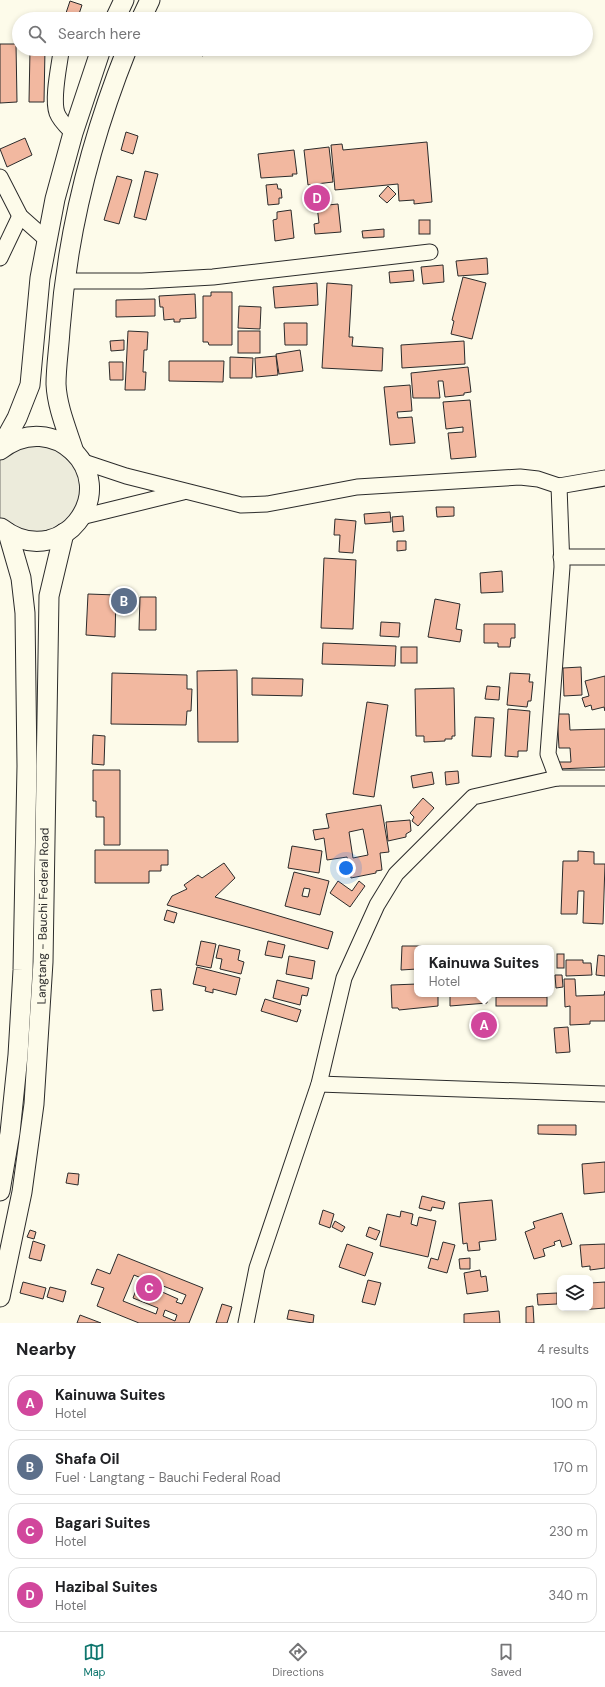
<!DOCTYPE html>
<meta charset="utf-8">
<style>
body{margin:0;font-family:"DM Sans",sans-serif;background:#f6f6f6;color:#202124}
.controls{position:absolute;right:12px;bottom:12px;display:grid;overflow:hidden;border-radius:8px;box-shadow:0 2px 6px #0003}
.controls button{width:36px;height:36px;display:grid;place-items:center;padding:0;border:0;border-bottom:1px solid #e0e0e0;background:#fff;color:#202124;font:20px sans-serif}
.you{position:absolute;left:346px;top:868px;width:14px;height:14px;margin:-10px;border:3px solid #fff;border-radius:50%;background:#1a73e8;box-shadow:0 0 0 6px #1a73e833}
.badge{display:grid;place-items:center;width:26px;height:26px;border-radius:50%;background:#0f766e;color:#fff;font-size:13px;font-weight:700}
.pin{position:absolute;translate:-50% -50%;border:2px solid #fff;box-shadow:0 1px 4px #0006}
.popup{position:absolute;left:414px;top:945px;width:140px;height:52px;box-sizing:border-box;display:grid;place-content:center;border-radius:8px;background:#fff;filter:drop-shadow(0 1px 3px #0005);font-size:13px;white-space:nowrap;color:#757577}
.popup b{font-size:15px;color:#202124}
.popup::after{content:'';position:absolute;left:50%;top:100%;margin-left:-8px;border:8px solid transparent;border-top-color:#fff}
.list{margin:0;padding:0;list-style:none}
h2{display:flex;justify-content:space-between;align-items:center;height:52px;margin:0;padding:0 16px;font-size:17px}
h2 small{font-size:13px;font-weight:400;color:#757577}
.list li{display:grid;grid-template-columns:26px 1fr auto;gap:12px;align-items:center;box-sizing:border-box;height:56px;margin:0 8px 8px;padding:0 8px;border:1px solid #e0e0e0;border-radius:12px}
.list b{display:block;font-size:15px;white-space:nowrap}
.list p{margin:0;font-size:13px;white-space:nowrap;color:#757577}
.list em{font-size:13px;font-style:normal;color:#757577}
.icon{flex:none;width:22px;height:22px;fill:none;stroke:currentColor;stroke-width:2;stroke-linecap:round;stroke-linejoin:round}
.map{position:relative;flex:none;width:605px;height:1323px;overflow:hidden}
.search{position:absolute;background:#fff;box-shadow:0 2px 6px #0003;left:12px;right:12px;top:12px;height:44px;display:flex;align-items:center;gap:10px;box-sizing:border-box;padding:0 14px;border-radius:22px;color:#757577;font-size:15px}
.sheet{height:308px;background:#fff}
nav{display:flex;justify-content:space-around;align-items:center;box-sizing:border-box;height:56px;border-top:1px solid #e0e0e0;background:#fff;font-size:11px;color:#757577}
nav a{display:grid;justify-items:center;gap:2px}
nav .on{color:#0f766e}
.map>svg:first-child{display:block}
.green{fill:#ecebdb;stroke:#74746e}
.building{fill:#f2b8a0;stroke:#2b2b2b;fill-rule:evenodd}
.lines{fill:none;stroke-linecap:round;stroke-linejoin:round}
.minor-casing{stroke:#2b2b2b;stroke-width:17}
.major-casing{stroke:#2b2b2b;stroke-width:21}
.minor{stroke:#fdfbea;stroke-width:15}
.major{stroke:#fdfbea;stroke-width:19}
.labels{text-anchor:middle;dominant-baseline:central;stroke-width:3;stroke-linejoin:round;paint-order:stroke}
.street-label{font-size:12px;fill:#2b2b2b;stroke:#fdfbea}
</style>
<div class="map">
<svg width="605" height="1323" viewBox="0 0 605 1323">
<rect width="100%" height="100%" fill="#fdfbea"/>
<!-- green -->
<path class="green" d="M24 444 55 446 77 466 82 496 69 522 41 535 11 528 0 518V460L10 450Z"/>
<!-- building -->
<g class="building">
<path d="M70 1 82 5 78 17 66 13Z"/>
<path d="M0 44H16L17 102 0 103Z"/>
<path d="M30 49H45L44 102H29Z"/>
<path d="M193 49H205L203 56 192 52Z"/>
<path d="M126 132 138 136 133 154 121 150Z"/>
<path d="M25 138 32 155 7 167 0 149Z"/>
<path d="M427 142 432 202 414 204V200L399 201 398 184 335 190 331 145 342 144 343 150Z"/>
<path d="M329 147 333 182 308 185 304 150Z"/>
<path d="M294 150 297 174H292L293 176 261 178 258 154Z"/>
<path d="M145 171 158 174 146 220 134 217Z"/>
<path d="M117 176 132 180 119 224 104 220Z"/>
<path d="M277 184 278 189H281L282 198H279V204L268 205 266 185Z"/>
<path d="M388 186 396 194 387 203 379 196Z"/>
<path d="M338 204 341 232 315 234 314 224 319 223 317 206Z"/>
<path d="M291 210 294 238 275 241 273 220 277 219V212Z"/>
<rect x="419" y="220" width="11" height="14"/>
<path d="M384 229V237L363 238 362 231Z"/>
<path d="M487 258 488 274 458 276 456 261Z"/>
<path d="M443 265 444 282 423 284 421 267Z"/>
<path d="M413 270 414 281 390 283 389 272Z"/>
<path d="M463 277 486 283 472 339 451 334 454 321 452 320Z"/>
<path d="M317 283 318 305 275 308 273 287Z"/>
<path d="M327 283 352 285 349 337H353L352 346 383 348 382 371 322 368Z"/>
<path d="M211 292H232V345H209L208 342H203V296H211Z"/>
<path d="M195 294 196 318 180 319V322H174V319L164 320 163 307H160L159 296Z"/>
<path d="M155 299V316L116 317V300Z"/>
<path d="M239 306 261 307 260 329 238 328Z"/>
<path d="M284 323H307V345H285Z"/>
<path d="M128 331 148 332 147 350H144L143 372H146L145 390H125Z"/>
<rect x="238" y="331" width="22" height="22"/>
<path d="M124 340V350L111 351 110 341Z"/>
<path d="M464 341 465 364 402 368 401 345Z"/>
<path d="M300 350 303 371 279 374 276 354Z"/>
<path d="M276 356 278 375 256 377 255 358Z"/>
<path d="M230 357 253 358 252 378H230Z"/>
<path d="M169 361H224L223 382 169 381Z"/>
<path d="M109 362H123V380H110Z"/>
<path d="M468 367 471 392 464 393V395L445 397 443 381H438L440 398H413L411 373Z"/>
<path d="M410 385 412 411 397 412 398 418 412 417 415 443 390 445 384 387Z"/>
<path d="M470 400 476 457 451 459 448 433 463 432V427L446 429 443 402Z"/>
<path d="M436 507H454V516L437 517Z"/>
<path d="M390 512 391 522 365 524 364 514Z"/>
<path d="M403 516 404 531 393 532 392 517Z"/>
<path d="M335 519 356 521 353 553 339 552 340 535H334Z"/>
<path d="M397 541H406V550L397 551Z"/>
<path d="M324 558 356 560 353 629 321 628Z"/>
<path d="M502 571 503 592 481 593 480 573Z"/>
<path d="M88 594 116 595 115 637 86 635Z"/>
<path d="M140 597H156V630H139Z"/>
<path d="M435 599 460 604 456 629 462 630 460 642 428 637Z"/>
<path d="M381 622 400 623 399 637 380 636Z"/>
<path d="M484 624H515V638H511L510 647H498V643H484Z"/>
<path d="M323 643 396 646 395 666 322 664Z"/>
<rect x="401" y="647" width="16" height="16"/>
<path d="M581 667 582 695 564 696 563 668Z"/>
<path d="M237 670 238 742H198L197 671Z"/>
<path d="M112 673 187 675V689H192L191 711H187L186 725 111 724Z"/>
<path d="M510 673 530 674 529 682H533L531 701H528L527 707 507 705Z"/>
<path d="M605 676V711L604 707 592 710 591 705 585 707 582 698 589 696 585 681Z"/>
<path d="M252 678 303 679 302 696 252 695Z"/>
<path d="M487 686 500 687 499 700 485 699Z"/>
<path d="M454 688 455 736H452V739H445V741L424 742V736H416L415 689Z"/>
<path d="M367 702 388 705 374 797 353 794Z"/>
<path d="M508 709 530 711 527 751H518V757L505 756Z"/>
<path d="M557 714H569L570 730 605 729V767L558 769V762H571L570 748H559Z"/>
<path d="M475 717 494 718 491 757 472 756Z"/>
<path d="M93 735 105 736 104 765 92 764Z"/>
<path d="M93 770H120V845H104V817H96V801H93Z"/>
<path d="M458 771 459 783 446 785 445 772Z"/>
<path d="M432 772 434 784 413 788 411 776Z"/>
<path d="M423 798 434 808 418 826 412 821 414 817 410 813Z"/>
<path d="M381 805 389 852 380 853 382 870 376 871V873L351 878 347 857 327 860 324 838 315 840 313 830 329 828 326 814ZM363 829 368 855 353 858 349 832Z"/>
<path d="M410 820 411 831 406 834V837L388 841 386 822Z"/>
<path d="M292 846 322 851 319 873 288 868Z"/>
<path d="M95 850H168V865H161V871H149V883H95Z"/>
<path d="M578 851 594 852V864H605L603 924 583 923 584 891H578L577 914H561L563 861H578Z"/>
<path d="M224 863 235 878 215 897 333 932 328 949 167 905 172 896 187 889 184 885 198 875 202 878Z"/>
<path d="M294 872 329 881 320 915 285 906ZM304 888 310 889 308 897 302 896Z"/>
<path d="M338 881 352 891 359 881 365 886 350 907 330 893Z"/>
<path d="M167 910 177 913 174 923 164 920Z"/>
<path d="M201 941 216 944 211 968 196 965Z"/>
<path d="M268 941 285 945 282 958 265 955Z"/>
<path d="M219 945 240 950 238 960 244 962 241 974 220 969 222 959 216 958Z"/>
<path d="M402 946H439V948H417V969L401 970Z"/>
<rect x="451" y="946" width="36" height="2"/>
<rect x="557" y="954" width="7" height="14"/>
<path d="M598 955 605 956V976L596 975Z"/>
<path d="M289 956 315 961 312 979 286 974Z"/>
<path d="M566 960H583V963H591L592 975 566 976Z"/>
<path d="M197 967 240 978 236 995 213 989V993L205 991 206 987 193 984Z"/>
<path d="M555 975H562L563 987 556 988Z"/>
<path d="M564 979H575L576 996 604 995 605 991V1021H590V1024L570 1025V1006L565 1007Z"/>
<path d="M277 980 309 988 307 996 302 995 300 1005 273 998Z"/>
<path d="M417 984V994H438V1006L399 1010 398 1008H392L391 985Z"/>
<path d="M161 989 163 1010 153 1011 151 990Z"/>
<path d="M450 994H487V1003L450 1006Z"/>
<rect x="496" y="997" width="51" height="9"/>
<path d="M265 999 301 1010 297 1022 261 1011Z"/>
<path d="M568 1027 570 1052 556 1053 554 1028Z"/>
<path d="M538 1125H576V1135L538 1134Z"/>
<path d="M605 1162V1192L584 1194 582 1164Z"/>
<path d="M68 1173 79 1174 78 1185 66 1183Z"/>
<path d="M422 1196 445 1202 443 1209 432 1207 431 1211 419 1208Z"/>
<path d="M492 1200 496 1240 479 1242 480 1250 468 1251 467 1243 463 1244 459 1203Z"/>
<path d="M323 1210 334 1214 330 1228 319 1224Z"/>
<path d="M401 1211 413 1214 411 1224 417 1226 419 1217 436 1221 428 1257 380 1246 387 1214 400 1217Z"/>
<path d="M562 1213 572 1244 562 1247 560 1240 554 1242 555 1245 543 1249 545 1256 534 1259 525 1232 535 1228 533 1222Z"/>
<path d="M335 1221 345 1227 342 1232 332 1227Z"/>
<path d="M369 1227 380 1231 376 1240 366 1236Z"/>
<path d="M30 1230 36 1232 34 1239 27 1237Z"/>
<path d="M33 1241 45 1245 41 1261 29 1258Z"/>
<path d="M443 1242 455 1245 447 1273 428 1268 431 1258 438 1260Z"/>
<path d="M347 1244 373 1253 365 1276 339 1267Z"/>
<path d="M605 1244V1268L590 1270V1266L582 1267 580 1245Z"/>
<path d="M118 1254 203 1288 189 1323H139L97 1306 104 1288 91 1284 97 1269 110 1274ZM134 1275 146 1280 143 1287 138 1285 133 1298 158 1308 156 1314 123 1301ZM153 1282 186 1295 182 1304 176 1302 178 1299 151 1287ZM165 1310 177 1315 175 1321 163 1316Z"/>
<path d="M470 1258V1269H460L459 1259Z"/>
<path d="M480 1270 481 1277 486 1276 488 1291 467 1294 464 1273Z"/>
<path d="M368 1280 381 1283 375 1305 362 1302Z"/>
<path d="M23 1282 46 1288 43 1299 20 1293Z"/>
<path d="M605 1282V1308L580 1310V1308H590V1283Z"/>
<path d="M50 1287 66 1291 63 1302 47 1297Z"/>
<path d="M557 1293V1304L538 1305 537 1294Z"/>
<path d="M222 1304 232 1307 227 1323H216Z"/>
<path d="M533 1306 534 1323H526V1307Z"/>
<path d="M289 1310 314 1315 313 1323 287 1319Z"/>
<path d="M499 1311 500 1323H464V1314Z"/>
<path d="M80 1315 101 1323H77Z"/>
</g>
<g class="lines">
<defs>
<g id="minor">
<path d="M64 49 61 52C59 67 52 99 57 113 60 121 67 127 73 133"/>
<path d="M0 177 20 216 47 240"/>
<path d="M0 258 20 216"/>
<path d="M64 281H142L213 277 430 252"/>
<path d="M81 461 126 476 241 505 267 504 357 487 520 477 538 479 559 486 605 478"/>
<path d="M81 517 183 492"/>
<path d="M561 557H605"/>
<path d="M557 778 548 754 562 567 559 486"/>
<path d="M319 1084 605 1094"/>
<path d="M246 1323 257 1268 319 1084 344 978 377 905 396 874 473 797 557 778H605"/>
</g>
<g id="major">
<path d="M115 19 124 0"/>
<path d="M141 19 150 0"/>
<path d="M0 449 17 418 30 385 40 278 55 199 73 133 101 49"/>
<path d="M0 450C53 408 117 472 77 522 70 531 60 537 49 540 31 544 15 539 1 528"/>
<path d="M74 452C67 430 57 407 56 384 56 367 59 348 60 330 67 234 91 139 127 49"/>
<path d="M0 1191 10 1133 18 1055 23 970 27 766 25 613 21 578 8 533"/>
<path d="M0 1297 22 1192 34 1104 43 962 49 596 64 533"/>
</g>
</defs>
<!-- minor casing -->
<use href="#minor" class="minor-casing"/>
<!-- major casing -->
<use href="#major" class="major-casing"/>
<!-- minor -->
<use href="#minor" class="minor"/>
<!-- major -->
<use href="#major" class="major"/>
</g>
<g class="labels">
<!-- street labels -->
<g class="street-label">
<text transform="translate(43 916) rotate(-89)">Langtang - Bauchi Federal Road</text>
</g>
</g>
</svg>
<div class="controls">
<button><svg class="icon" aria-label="layers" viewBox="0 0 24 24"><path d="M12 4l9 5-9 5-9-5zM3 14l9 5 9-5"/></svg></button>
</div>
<div class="you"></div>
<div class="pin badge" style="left:484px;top:1025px;background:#d1479c">A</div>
<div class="popup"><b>Kainuwa Suites</b>Hotel</div>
<div class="pin badge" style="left:124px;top:601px;background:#5c6f8a">B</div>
<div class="pin badge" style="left:149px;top:1288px;background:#d1479c">C</div>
<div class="pin badge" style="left:317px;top:198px;background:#d1479c">D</div>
<div class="search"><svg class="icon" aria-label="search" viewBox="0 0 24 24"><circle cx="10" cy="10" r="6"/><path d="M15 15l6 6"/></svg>Search here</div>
</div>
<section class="sheet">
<h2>Nearby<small>4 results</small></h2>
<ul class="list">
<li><span class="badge" style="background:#d1479c">A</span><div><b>Kainuwa Suites</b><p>Hotel</p></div><em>100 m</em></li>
<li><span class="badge" style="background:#5c6f8a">B</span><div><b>Shafa Oil</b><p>Fuel · Langtang - Bauchi Federal Road</p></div><em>170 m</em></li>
<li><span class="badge" style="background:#d1479c">C</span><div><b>Bagari Suites</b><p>Hotel</p></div><em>230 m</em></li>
<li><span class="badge" style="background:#d1479c">D</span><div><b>Hazibal Suites</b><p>Hotel</p></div><em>340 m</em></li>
</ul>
</section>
<nav>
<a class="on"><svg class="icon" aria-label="map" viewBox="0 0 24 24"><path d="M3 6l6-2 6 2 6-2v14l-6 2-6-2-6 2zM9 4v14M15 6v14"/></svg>Map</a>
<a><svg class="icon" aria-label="directions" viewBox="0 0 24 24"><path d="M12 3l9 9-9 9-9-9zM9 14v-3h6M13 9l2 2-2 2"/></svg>Directions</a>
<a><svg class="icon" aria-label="saved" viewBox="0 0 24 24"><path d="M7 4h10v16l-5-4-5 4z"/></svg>Saved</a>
</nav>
